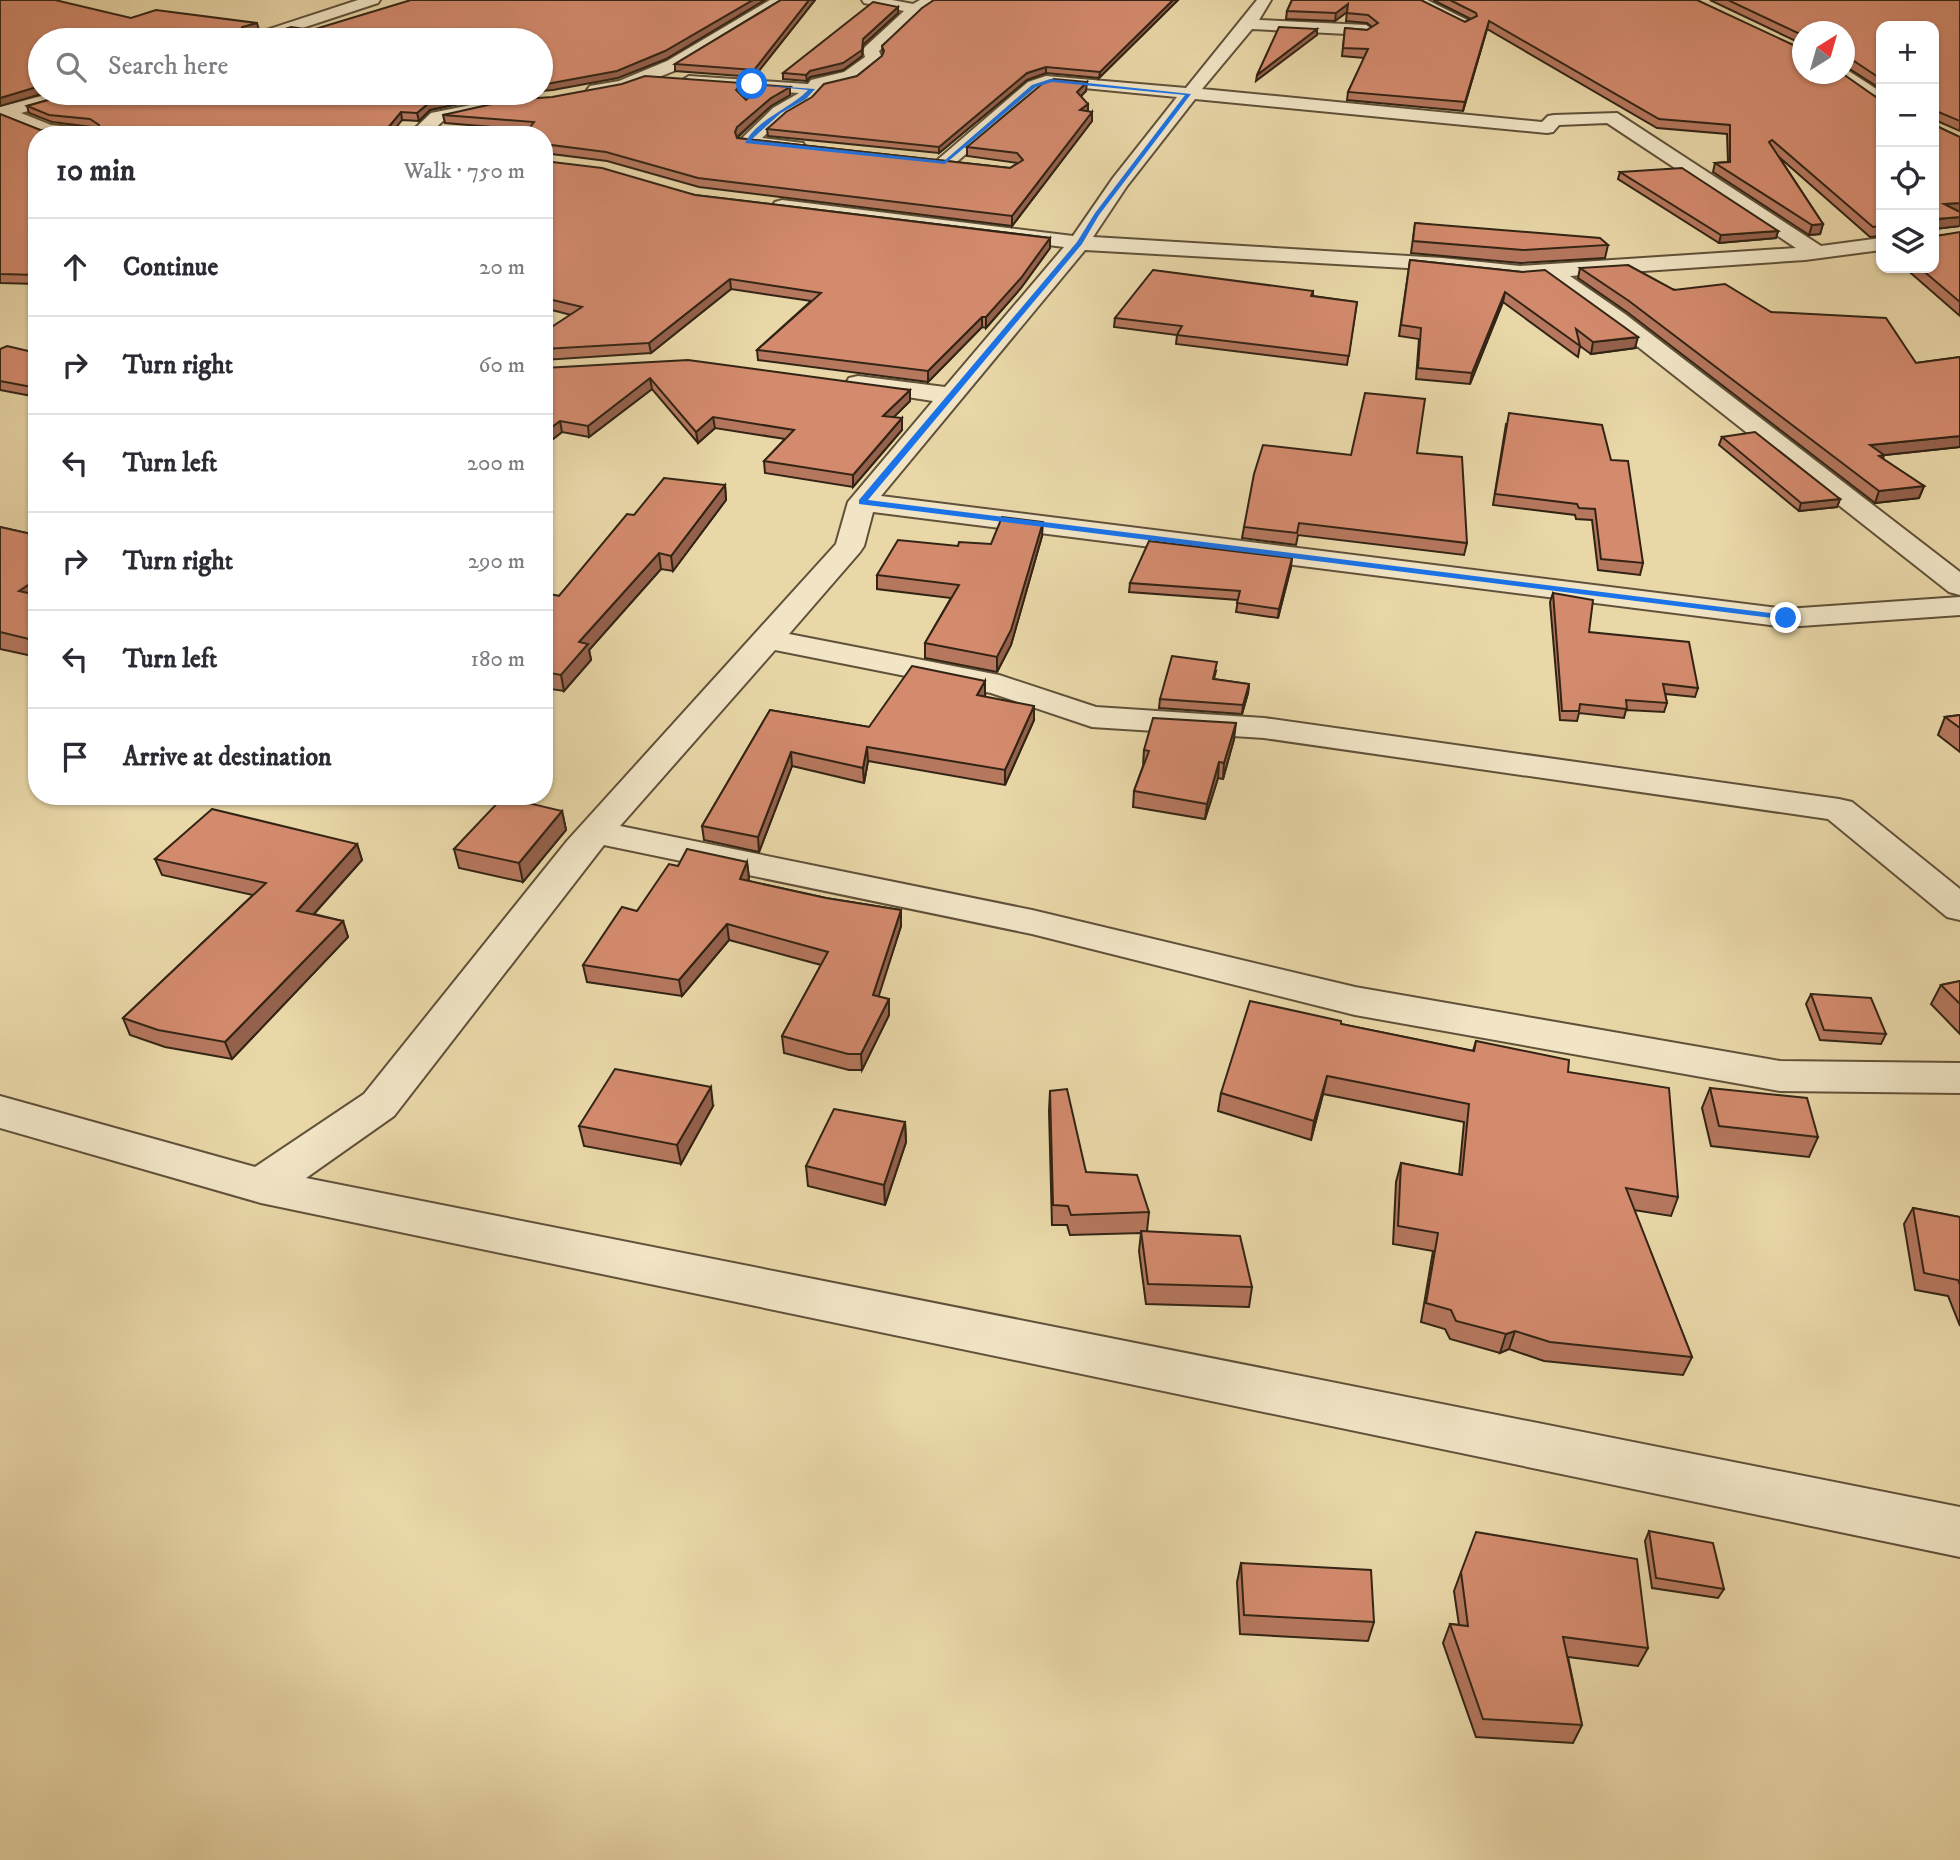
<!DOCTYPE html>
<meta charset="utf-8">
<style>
body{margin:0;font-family:"IM FELL DW Pica",serif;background:#f7f7f7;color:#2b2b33}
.controls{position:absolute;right:21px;top:21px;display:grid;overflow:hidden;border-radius:14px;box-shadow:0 2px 5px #0004}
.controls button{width:63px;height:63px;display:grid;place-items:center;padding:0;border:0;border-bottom:2px solid #e1e1e2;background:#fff;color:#2b2b33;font:35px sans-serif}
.compass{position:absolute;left:1792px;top:21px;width:63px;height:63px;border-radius:50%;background:#fff;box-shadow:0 2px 5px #0004;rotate:37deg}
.stop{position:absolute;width:21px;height:21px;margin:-16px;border:5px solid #1a73e8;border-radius:50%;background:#fff}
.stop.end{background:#1a73e8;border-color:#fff;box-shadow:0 2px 7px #0008}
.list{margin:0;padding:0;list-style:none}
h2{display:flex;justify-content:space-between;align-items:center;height:91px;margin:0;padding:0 28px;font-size:30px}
h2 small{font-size:23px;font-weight:400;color:#7c7c81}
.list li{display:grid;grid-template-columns:46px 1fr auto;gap:21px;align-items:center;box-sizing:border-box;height:98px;padding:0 28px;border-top:2px solid #e1e1e2}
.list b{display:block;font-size:26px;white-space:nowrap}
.list em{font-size:23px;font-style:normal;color:#7c7c81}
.icon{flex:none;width:38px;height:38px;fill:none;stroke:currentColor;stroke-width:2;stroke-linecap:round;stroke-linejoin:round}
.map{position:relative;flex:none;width:1960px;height:1860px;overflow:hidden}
.search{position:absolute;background:#fff;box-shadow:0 2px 5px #0004;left:28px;top:28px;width:525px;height:77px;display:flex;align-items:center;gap:18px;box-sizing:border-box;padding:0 24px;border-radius:38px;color:#7c7c81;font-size:26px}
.panel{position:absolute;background:#fff;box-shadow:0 2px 5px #0004;left:28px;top:126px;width:525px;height:679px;border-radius:28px}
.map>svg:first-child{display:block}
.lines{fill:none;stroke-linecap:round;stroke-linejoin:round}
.minor-casing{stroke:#605139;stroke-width:4}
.minor{fill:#f1e5c6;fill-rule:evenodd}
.wall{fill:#b5775e;stroke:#322414;stroke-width:2}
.shaded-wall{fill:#94614c;stroke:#322414;stroke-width:2}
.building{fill:#d38a6d;stroke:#322414;stroke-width:2}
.route{fill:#1a73e8}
</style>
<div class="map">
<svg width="1960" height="1860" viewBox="0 0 1960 1860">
<rect width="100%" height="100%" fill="#e9d7a8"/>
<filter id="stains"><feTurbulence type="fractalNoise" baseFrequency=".00286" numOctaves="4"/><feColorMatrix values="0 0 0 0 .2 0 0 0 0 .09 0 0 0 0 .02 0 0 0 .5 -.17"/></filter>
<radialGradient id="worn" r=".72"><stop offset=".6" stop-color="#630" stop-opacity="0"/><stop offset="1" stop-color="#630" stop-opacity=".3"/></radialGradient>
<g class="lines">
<defs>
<g id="minor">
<path d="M358 0H380L378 3 266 40H243L245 37Z"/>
<path d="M770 0H788L679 69 629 89 596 95 587 90 590 86 619 81 667 61Z"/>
<path d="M862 0H892L913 4 920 0H938L920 12 879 51 882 58 880 61 856 80 823 88 810 102 785 116 762 138 803 143 805 147 803 151 747 148 738 142 773 108 799 93 689 86 681 81 689 76 808 84 811 80 844 72 865 57 863 50 865 47 904 11 864 3Z"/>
<path d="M1257 0H1271L1259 20 1366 25 1374 30 1366 35 1252 29 1202 89 1542 122 1548 116 1554 115 1617 113 1821 246 1881 238V250L1805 260 1570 276 1625 314 1960 572V595L1949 592 1609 324 1544 278 1520 280 1442 270 1085 250 881 496 1786 609 1960 597V615L1786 627 873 512 864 546 860 552 789 634 999 675 1096 707 1264 718 1839 799 1852 802 1960 889V920L1947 917 1828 819 1264 738 1092 727 991 693 775 650 620 826 1032 910 1355 987 1780 1061 1960 1063V1093L1780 1091 1355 1015 1032 934 604 845 394 1116 306 1178 1960 1507V1557L261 1203 0 1128V1096L255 1167 364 1094 567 841 836 544 848 502 933 401 849 388 846 383 849 378 858 376 945 387 1064 247 782 212 775 210 772 206 775 202 782 200 1073 236 1113 178 1177 97 1053 85 1040 90 952 166H938L935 162 1028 82 1046 76 1186 88ZM1195 99 1547 133 1553 132 1559 125 1607 123 1796 248 1520 266 1442 258 1093 237 1127 186Z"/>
<path d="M1408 0H1427L1473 23 1465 28 1460 26Z"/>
<path d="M1844 68 1881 92V105L1875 104 1838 77 1836 74H1844Z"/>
<path d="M53 93H81L78 97 21 113 51 125 91 129 100 135H44L0 118V107Z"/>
<path d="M495 100 501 101 504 105 501 109 443 121 428 135H408L431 113Z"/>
</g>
</defs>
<!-- minor casing -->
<use href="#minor" class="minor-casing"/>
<!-- minor -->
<use href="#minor" class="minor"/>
</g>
<!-- wall -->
<g class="wall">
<path d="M781 0H815L754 77 675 71V64Z"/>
<path d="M934 0H1178L1099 78 1046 73 1027 80 939 153 768 136 767 129 857 76 882 56 883 54 882 46Z"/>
<path d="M1292 0 1465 22 1471 19 1433 0H1697L1876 97 1881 98V236L1870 237 1779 157 1823 224 1820 234 1809 235 1713 172 1715 163 1728 162 1727 134 1657 128 1487 29 1463 111 1347 100 1348 92 1365 58 1342 56 1345 28 1367 30 1372 27 1367 23 1346 21 1347 12 1335 21 1286 19 1287 11Z"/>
<path d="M1710 0H1960V131L1935 120 1934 125 1960 137V226L1935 229 1936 236 1960 233V316L1905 268H1934L1881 26V89L1845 66 1802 32V44Z"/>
<path d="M898 7V13L863 45 862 56 843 70 810 77 807 81 783 79V73Z"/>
<path d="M1086 91 1081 96 1088 112H1092V121L1012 226 699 187 607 161 544 153V135L528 130 445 123 443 115 743 92 741 94 746 100 790 95 771 106 737 138 1010 168 1018 163 967 156V147Z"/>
<path d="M73 93H520H510L430 110 419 121 402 120 37 135V284L0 283V114L40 130 96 129 92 127 52 122 29 113 27 106Z"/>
<path d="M544 161 695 195 1050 238V248L1021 288 986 328 982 327 928 382 758 360 757 350 811 301 731 289 651 353 544 360V332L571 315 544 308Z"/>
<path d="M1620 172 1778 231 1776 238 1719 243 1618 179Z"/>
<path d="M1415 223 1608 245 1605 258 1520 263 1411 253Z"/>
<path d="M1410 260 1522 272 1635 348 1591 354 1580 346 1578 357 1503 302 1470 384 1416 379 1419 339 1399 336Z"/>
<path d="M1580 268 1771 312 1916 363 1960 357V447L1884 455 1883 459 1924 486 1919 498 1875 503 1627 312 1578 278Z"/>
<path d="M1313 291V296L1357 302 1347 365 1176 344 1177 335 1114 327 1115 318Z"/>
<path d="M0 349 37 353V397L0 390Z"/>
<path d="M544 368 910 390V401L893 417 902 430 853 487 765 473 764 461 785 439 715 428 698 443 652 389 589 437 562 432 544 446Z"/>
<path d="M1506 424 1611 460 1643 563 1640 575 1598 570 1592 520 1576 519 1575 515 1493 505Z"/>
<path d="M1722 437 1840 499 1837 507 1799 511 1719 445Z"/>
<path d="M1417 453 1467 543 1464 555 1298 535 1296 545 1242 538 1244 527 1351 455Z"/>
<path d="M725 485 726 500 673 571 661 569 589 650 591 660 564 691 544 688V593L559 596 634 515Z"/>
<path d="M0 527 31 534 37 529V657L0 649Z"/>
<path d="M1042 536 1011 645 997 672 925 658V643L951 598 877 589V575L958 546 991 544Z"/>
<path d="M1291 567 1278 618 1236 612 1238 600 1129 592 1130 583Z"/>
<path d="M1553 593 1589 632 1698 688 1695 697 1665 694 1667 703 1664 712 1626 710 1624 718 1579 713 1577 721 1560 720 1550 602Z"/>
<path d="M1216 671 1214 679 1249 684 1248 693 1242 714 1159 708 1160 699Z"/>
<path d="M985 695 984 697 1034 720 1005 785 868 761 864 783 792 766 759 852 704 840 702 826 770 710 869 727Z"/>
<path d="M1960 715V752L1938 735 1945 717Z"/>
<path d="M1234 739 1223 779 1218 778 1205 819 1133 807 1134 791 1143 766 1144 750Z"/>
<path d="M562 811 566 830 523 882 459 868 454 849Z"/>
<path d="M357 844 362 860 314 914 343 921 348 937 232 1059 165 1047 130 1035 123 1018 253 895 162 875 155 859Z"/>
<path d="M747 862 749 878 748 881 826 898 901 910V926L878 996 889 1015 862 1070H849L784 1053 782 1036 821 965 729 940 682 996 587 982 583 965 637 911 678 866Z"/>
<path d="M1960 981V1034L1931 1004 1941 985Z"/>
<path d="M1811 994 1886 1034 1881 1044 1820 1040 1806 1004Z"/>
<path d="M1341 1024 1473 1051 1476 1041 1568 1072 1678 1197 1671 1216 1634 1210 1692 1357 1683 1375 1544 1361 1509 1349 1500 1353 1450 1339 1445 1329 1421 1322 1433 1251 1393 1244 1396 1182 1401 1163 1459 1175 1464 1122 1323 1094 1311 1140 1218 1111 1221 1093Z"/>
<path d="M1710 1088 1818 1137 1809 1157 1711 1146 1702 1108Z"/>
<path d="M1050 1091 1086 1172 1149 1212 1147 1231 1252 1287 1249 1307 1146 1304 1139 1251 1141 1233 1070 1235 1067 1225H1052L1049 1111Z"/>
<path d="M713 1106 681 1164 584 1146 579 1126Z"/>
<path d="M905 1122 906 1142 885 1205 808 1186 806 1166Z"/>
<path d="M1913 1208 1960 1217V1326L1948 1296 1915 1290 1904 1224Z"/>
<path d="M1649 1531 1724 1589 1718 1598 1652 1588 1645 1541Z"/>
<path d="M1241 1563 1374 1622 1368 1641 1240 1634 1237 1582Z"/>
<path d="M1461 1572 1648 1648 1638 1666 1568 1657 1582 1725 1573 1743 1476 1737 1443 1643 1450 1624 1459 1625 1454 1591Z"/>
</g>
<!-- shaded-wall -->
<g class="shaded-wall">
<path d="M753 0H765L666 59 618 78 553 90 541 91V84Z"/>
<path d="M809 0H815L754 77V70Z"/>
<path d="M1173 0H1178L1099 78 1100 72Z"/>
<path d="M1348 4 1347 12 1335 21 1336 13Z"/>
<path d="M898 7V13L863 45 862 56 843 70 810 77 807 81 806 75 810 71 863 39Z"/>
<path d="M1489 21 1487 29 1463 111 1465 102Z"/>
<path d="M257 23 259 30 244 35H239L242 27Z"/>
<path d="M1317 29V35L1256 81 1257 75Z"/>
<path d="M1046 67V73L1027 80 939 153V147L1027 73Z"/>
<path d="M1087 82 1086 91 1077 100V92Z"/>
<path d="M742 83 743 92 737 99 736 90Z"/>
<path d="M40 86V93H45L0 106V98Z"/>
<path d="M790 87V95L771 106 738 136 736 141 735 132 737 127 771 98Z"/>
<path d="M476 93H520H510L430 110 419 121 417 113 429 103Z"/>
<path d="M1088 104V113L1080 110Z"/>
<path d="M401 112 402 120 390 135H382Z"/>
<path d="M1092 112V121L1012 226V216Z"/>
<path d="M1960 203V212L1944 204Z"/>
<path d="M1960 217V226L1934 229 1935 222 1937 219Z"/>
<path d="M1823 224 1820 234 1809 235 1812 225Z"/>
<path d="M1778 231 1776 238 1719 243 1721 235Z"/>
<path d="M1050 238V248L1021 288 986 328V317Z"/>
<path d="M730 279 731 289 651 353 649 343Z"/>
<path d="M1505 292 1503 302 1470 384 1472 373Z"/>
<path d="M982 317V327L928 382V371Z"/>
<path d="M1638 337 1635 348 1591 354 1593 342Z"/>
<path d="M650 378 652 389 589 437 588 426Z"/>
<path d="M910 390V401L884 427 883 416Z"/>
<path d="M713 417 715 428 698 443 696 432Z"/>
<path d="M902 418V430L853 487V475Z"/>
<path d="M560 421 562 432 544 446V433Z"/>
<path d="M1960 436V447L1866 457 1870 445Z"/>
<path d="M725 485 726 500 673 571 671 556Z"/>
<path d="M1924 486 1919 498 1875 503 1879 491Z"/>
<path d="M1840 499 1837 507 1799 511 1801 503Z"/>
<path d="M1043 522 1042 536 1011 645 997 672V657Z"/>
<path d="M659 553 661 569 589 650 591 660 564 691 561 675 579 642Z"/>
<path d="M1292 558 1291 567 1278 618 1279 609Z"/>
<path d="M37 579V602L19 591Z"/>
<path d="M985 681V695L978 709 977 695Z"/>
<path d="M1249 684 1248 693 1242 714 1243 705Z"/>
<path d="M1034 706V720L1005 785V770Z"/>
<path d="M1236 723 1234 739 1223 779 1224 763Z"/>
<path d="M867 747 868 761 864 783 863 768Z"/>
<path d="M791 752 792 766 759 852 758 837Z"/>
<path d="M1219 762 1218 778 1205 819 1207 804Z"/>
<path d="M562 811 566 830 523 882 519 863Z"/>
<path d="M357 844 362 860 302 927 297 911Z"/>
<path d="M747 862 749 878 742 895 740 879Z"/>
<path d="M901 910V926L874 1011 873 995Z"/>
<path d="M343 921 348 937 232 1059 225 1042Z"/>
<path d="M727 924 729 940 682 996 679 980Z"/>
<path d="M889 999V1015L862 1070 861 1054Z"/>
<path d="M1327 1076 1323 1094 1311 1140 1314 1121Z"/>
<path d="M711 1087 713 1106 681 1164 677 1145Z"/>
<path d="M905 1122 906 1142 885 1205 884 1185Z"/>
<path d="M1515 1331 1509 1349 1500 1353 1506 1334Z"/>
</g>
<!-- building -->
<g class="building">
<path d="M0 0H55L131 18 156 10 257 23 242 27 239 35 264 36 291 27 312 30 411 0H753L665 51 617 71 552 83 541 84V40H40V86L0 98Z"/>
<path d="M781 0H809L754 70 675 64Z"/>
<path d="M934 0H1173L1100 72 1046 67 1027 73 939 147 767 129 786 112 812 97 824 84 857 76 882 56 884 51 882 46 922 8Z"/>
<path d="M1292 0H1421L1465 22 1477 16 1476 13 1450 0H1697L1802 49V74H1843L1876 97 1881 98V226L1873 227 1772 140 1769 142 1823 224 1812 225 1715 163 1730 162V125L1659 119 1489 21 1465 102 1348 92 1368 49 1343 48 1345 28 1367 30 1378 23 1368 15 1347 13 1348 4 1336 13 1287 11Z"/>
<path d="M1728 0H1960V121L1936 111 1934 125 1960 137V203L1944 204 1960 212V217L1937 219 1935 222 1936 236 1960 232V302L1920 268H1934V26H1881V79L1848 57 1844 58V32H1802V35Z"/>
<path d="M873 2 898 7 863 39 862 50 843 63 810 71 806 75 783 73Z"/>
<path d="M1279 27 1317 29 1257 75Z"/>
<path d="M645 76 742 83 736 90 746 100 765 85 790 87 771 98 737 127 735 132 737 138 1010 168 1023 160 1017 153 967 147 1042 84 1054 79 1087 82 1077 92 1088 104 1080 110 1092 112 1012 216 698 178 606 152 544 144V135H524L534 122 443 115 510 100 552 97 622 84Z"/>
<path d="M73 93H476L429 103 417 113 401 112 382 135H37V275L0 274V114L40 130 99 129V125L90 119 49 115 27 106Z"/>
<path d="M544 161 602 168 695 195 1050 238 1021 278 986 317H982L928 371 757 350 821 293 730 279 649 343 544 349V332L582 307 544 298Z"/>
<path d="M1682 168 1778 231 1721 235 1620 172Z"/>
<path d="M1415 223 1600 238 1608 245 1523 250 1413 241Z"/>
<path d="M1410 260 1522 272 1545 270 1638 337 1593 342 1576 329 1580 346 1505 292 1472 373 1418 368 1421 328 1401 325Z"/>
<path d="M1628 265 1674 290 1725 284 1771 312 1886 318 1916 363 1960 357V436L1870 445 1884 455 1879 456 1924 486 1879 491 1629 301 1580 268Z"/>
<path d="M1153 270 1313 291 1311 296 1357 302 1349 356 1177 335 1182 326 1115 318Z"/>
<path d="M7 346 37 353V388L0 381V349Z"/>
<path d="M688 360 910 390 883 416 902 418 853 475 764 461 794 430 713 417 696 432 650 378 588 426 560 421 544 433V368Z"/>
<path d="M1365 393 1425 399 1417 453 1462 457 1467 543 1299 523 1297 533 1244 527 1254 474 1263 445 1351 455Z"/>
<path d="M1509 413 1602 425 1611 460 1628 461 1643 563 1601 559 1595 509 1579 508 1577 504 1495 494Z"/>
<path d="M1755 432 1840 499 1801 503 1722 437Z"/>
<path d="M664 478 725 485 671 556 659 553 579 642 588 644 561 675 544 672V593L559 596 627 514 634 515Z"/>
<path d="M1002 517 1043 522 1011 630 997 657 925 643 959 585 877 575 898 540 958 546 959 542 991 544Z"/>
<path d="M0 527 31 534 37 529V579L19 591 37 595V641L0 632Z"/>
<path d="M1149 541 1292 558 1279 609 1237 603 1240 591 1130 583Z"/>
<path d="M1553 593 1593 600 1589 632 1689 642 1698 688 1663 684 1667 703 1626 700 1627 709 1580 704 1579 711H1562Z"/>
<path d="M1172 656 1217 662 1213 679 1249 684 1243 705 1160 699Z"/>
<path d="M912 666 985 681 977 695 1034 706 1005 770 867 747 863 768 791 752 758 837 702 826 770 710 869 727Z"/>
<path d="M1960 715V728L1945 717Z"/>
<path d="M1153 718 1236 723 1224 763 1219 762 1207 804 1134 791 1149 751 1144 750Z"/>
<path d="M503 797 562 811 519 863 454 849Z"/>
<path d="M212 809 357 844 297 911 343 921 225 1042 158 1030 123 1018 266 883 155 859Z"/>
<path d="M687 849 747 862 740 879 826 898 901 910 873 995 889 999 861 1054H848L782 1036 828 952 727 924 679 980 583 965 622 907 637 911 669 864 678 866Z"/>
<path d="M1960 981V1004L1941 985Z"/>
<path d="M1811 994 1871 998 1886 1034 1824 1030Z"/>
<path d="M1250 1001 1341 1021V1024L1474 1051 1476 1041 1569 1060 1568 1072 1669 1088 1678 1197 1626 1188 1692 1357 1550 1342 1515 1331 1506 1334 1456 1321 1451 1310 1426 1303 1438 1233 1398 1226 1401 1163 1462 1175 1469 1104 1327 1076 1314 1121 1221 1093Z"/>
<path d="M615 1069 711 1087 677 1145 579 1126Z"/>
<path d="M1710 1088 1807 1098 1818 1137 1719 1126Z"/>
<path d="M1067 1089 1086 1172 1137 1175 1149 1212 1071 1215 1068 1206 1053 1205 1050 1091Z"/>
<path d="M834 1109 905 1122 884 1185 806 1166Z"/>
<path d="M1913 1208 1960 1217V1285L1958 1280 1924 1273Z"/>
<path d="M1141 1231 1240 1236 1252 1287 1148 1284Z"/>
<path d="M1649 1531 1713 1543 1724 1589 1656 1578Z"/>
<path d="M1476 1532 1637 1559 1648 1648 1563 1637 1582 1725 1483 1719 1450 1624 1468 1626 1461 1572Z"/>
<path d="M1241 1563 1371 1570 1374 1622 1244 1615Z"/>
</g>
<!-- route -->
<path class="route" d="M1050 79 1191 94 1099 215 1082 244 868 500 1786 615 1791 618 1789 620 859 504V500L1077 242 1095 213 1185 95 1052 82 1036 87 945 164 745 143C757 119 790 109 808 90L750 84 815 89 806 99 781 113 751 140 944 161 1032 85Z"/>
<rect width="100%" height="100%" filter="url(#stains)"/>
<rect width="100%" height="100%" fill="url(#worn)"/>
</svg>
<div class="controls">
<button>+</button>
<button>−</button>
<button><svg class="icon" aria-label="locate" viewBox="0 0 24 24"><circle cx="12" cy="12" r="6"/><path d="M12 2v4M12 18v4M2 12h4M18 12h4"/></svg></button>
<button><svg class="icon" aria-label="layers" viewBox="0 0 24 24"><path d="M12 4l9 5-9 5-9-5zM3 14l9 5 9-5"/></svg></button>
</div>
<svg class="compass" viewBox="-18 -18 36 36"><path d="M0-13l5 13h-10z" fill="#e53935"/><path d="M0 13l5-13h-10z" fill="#7c7c81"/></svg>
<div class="stop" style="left:752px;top:84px"></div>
<div class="stop end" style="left:1786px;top:618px"></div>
<div class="search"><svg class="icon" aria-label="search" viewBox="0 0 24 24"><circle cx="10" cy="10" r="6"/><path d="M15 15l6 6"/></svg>Search here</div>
<section class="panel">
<h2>10 min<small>Walk · 750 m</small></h2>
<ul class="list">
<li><svg class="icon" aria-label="ahead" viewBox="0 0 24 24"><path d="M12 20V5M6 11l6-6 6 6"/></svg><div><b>Continue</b></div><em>20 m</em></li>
<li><svg class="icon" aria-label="right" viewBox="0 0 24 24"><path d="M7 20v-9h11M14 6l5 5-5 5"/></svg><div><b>Turn right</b></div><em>60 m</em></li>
<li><svg class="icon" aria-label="left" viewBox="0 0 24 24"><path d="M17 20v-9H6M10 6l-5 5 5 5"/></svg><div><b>Turn left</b></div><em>200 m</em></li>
<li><svg class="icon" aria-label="right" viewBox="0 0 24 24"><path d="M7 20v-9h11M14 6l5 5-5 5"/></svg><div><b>Turn right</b></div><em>290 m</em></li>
<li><svg class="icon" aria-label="left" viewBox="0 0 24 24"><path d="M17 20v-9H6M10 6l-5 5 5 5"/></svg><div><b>Turn left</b></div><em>180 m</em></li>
<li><svg class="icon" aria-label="arrive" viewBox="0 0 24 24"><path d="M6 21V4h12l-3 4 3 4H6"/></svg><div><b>Arrive at destination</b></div></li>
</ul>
</section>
</div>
